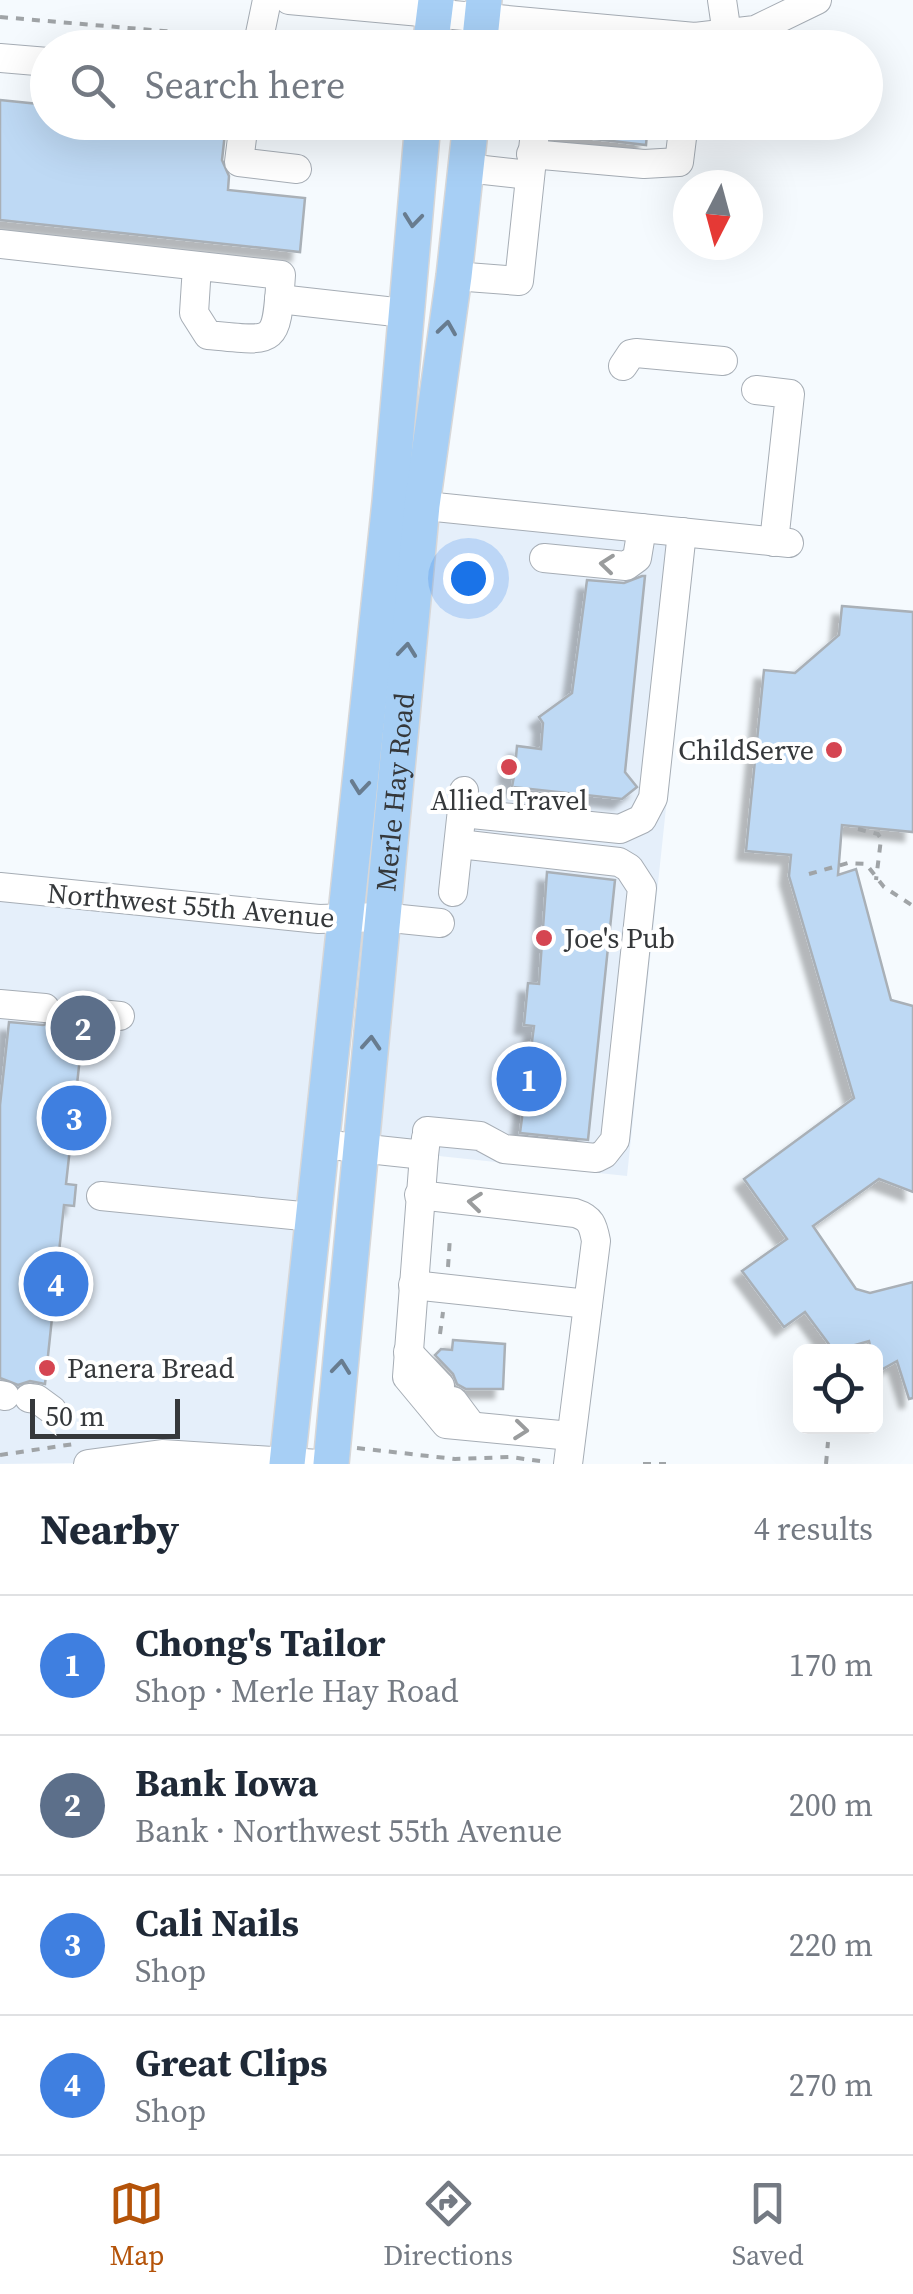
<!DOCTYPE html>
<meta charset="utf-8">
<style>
body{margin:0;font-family:"Source Serif 4",serif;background:#f6f6f7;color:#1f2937}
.controls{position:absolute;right:30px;bottom:30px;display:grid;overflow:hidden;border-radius:15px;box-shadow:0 10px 40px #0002}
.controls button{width:90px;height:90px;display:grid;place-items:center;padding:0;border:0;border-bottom:2px solid #e0e1e3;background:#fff;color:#1f2937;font:50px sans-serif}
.compass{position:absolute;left:673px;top:170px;width:90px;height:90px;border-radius:50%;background:#fff;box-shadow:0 10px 40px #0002;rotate:186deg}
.scale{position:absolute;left:30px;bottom:25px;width:150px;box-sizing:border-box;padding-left:10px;border:5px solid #35383b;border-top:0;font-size:28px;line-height:35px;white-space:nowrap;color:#35383b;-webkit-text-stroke:8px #fff;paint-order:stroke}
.you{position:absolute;left:468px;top:578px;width:35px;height:35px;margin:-25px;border:8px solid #fff;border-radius:50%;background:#1a73e8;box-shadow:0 0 0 15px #1a73e833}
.badge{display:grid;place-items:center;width:65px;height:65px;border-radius:50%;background:#b45309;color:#fff;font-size:32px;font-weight:700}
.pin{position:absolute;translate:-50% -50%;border:5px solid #fff;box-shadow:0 2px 10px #0006}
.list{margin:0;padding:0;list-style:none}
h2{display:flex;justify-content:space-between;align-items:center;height:130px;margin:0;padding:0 40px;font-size:42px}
h2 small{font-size:32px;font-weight:400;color:#747a83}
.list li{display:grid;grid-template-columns:65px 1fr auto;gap:30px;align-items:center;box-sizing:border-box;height:140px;padding:0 40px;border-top:2px solid #e0e1e3}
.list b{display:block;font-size:38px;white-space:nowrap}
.list p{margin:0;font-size:32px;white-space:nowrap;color:#747a83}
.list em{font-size:32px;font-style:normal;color:#747a83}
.icon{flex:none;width:55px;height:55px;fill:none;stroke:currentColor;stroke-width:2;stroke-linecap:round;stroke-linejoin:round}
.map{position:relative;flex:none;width:913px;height:1464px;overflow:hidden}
.search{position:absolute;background:#fff;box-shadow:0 10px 40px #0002;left:30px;right:30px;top:30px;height:110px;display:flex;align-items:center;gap:25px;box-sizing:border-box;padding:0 35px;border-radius:55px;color:#747a83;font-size:38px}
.sheet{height:690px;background:#fff}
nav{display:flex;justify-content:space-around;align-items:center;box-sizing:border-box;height:140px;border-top:2px solid #e0e1e3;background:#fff;font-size:28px;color:#747a83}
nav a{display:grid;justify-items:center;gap:5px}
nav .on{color:#b45309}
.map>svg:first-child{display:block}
.built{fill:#e5effa}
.building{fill:#bed9f4;stroke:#a9b0b7;stroke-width:2.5;filter:url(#shadow)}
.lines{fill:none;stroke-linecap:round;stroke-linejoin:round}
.minor-casing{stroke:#a6adb5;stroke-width:30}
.major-casing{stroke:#d7d7d8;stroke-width:38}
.path{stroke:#a0a4a7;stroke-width:4;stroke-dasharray:8 8;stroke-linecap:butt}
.minor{stroke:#fff;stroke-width:28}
.major{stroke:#a7cff5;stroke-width:35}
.oneway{stroke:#687c8f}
.oneway2{stroke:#9a9c9d}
.poi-dot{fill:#d54551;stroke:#fff;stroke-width:4}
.labels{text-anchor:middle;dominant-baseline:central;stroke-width:8;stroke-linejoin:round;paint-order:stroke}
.poi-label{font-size:28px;fill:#35383b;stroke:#fff;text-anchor:start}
.street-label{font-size:28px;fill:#35383b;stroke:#fff}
</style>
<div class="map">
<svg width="913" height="1464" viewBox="0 0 913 1464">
<defs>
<filter id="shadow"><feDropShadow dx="-9" dy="9" stdDeviation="2.5" flood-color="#0004"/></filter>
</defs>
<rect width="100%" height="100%" fill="#f5fafe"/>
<!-- built -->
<g class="built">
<path d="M422 505 695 534 627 1176 363 1148Z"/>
<path d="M0 887 346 920 288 1460 0 1464Z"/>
</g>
<!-- building -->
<g class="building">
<path d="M0 100 48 105V122L226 124 222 160 229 176 228 190 305 198 300 252 0 220Z"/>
<path d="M553 122H648L646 145 552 134Z"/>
<path d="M642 576H645L625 772 637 787 622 799 512 787 514 776 508 775 510 757H516L517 746 541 749 543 723 539 717 572 693 587 580 624 583Z"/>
<path d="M842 606 913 612V832L842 825 838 875 856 869 891 1000 913 1006V1192L879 1179 813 1226 856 1289 870 1293 913 1282V1398L909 1399 897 1361 879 1371 876 1352H872L869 1341 834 1351 805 1312 784 1327 742 1271 787 1239 744 1179 854 1098 789 876 791 855 746 851 764 670 795 673 839 635Z"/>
<path d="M547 872 615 880 588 1140 520 1133 534 1026 524 1025 528 983 539 984Z"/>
<path d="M56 1021 66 1028 83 1030 66 1184 76 1185 74 1206 64 1205 45 1384 30 1381 18 1385 0 1378V1105L9 1022 43 1025Z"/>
<path d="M453 1340 505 1344 503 1389H466L457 1384 453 1374 435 1355 441 1349 452 1350Z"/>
</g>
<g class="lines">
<defs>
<g id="minor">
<path d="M289 0 695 37 755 30 817 0"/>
<path d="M722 0 727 34"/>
<path d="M257 48 267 0"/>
<path d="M0 58 48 62"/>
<path d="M244 122 239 162 297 169"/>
<path d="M531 154 644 164 679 162 684 122"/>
<path d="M466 168 529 175"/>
<path d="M0 244 281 275C276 345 278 342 208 335L194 313 197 266"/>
<path d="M454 276 519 281 536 122"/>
<path d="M279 299 404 313"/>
<path d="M623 366 631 354 636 353 723 361"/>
<path d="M756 390 790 394 774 542"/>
<path d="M406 504 789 543"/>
<path d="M544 558 626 566 637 558 642 528"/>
<path d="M462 813 620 829 642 819 653 798 682 532"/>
<path d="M0 887 319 919 381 917 440 923"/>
<path d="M453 892 464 791"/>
<path d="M0 1004 45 1008"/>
<path d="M69 1011 120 1016"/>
<path d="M427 1131 480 1136 504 1149 596 1158 604 1154 615 1140 642 888 629 868 619 862 459 844"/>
<path d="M321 1144 424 1155 426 1138"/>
<path d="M424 1155 407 1377 446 1424 571 1436"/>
<path d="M419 1195 575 1213C591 1218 593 1225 596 1241L568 1464"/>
<path d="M101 1196 312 1217"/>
<path d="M413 1285 588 1304"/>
<path d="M408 1352 440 1386"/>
<path d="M0 1395 5 1396"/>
<path d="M29 1398 37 1399 52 1410"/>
<path d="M453 1401 471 1425"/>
<path d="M88 1464 162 1454 319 1464"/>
</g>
<g id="major">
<path d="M430 48 436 0"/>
<path d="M479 48 484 0"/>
<path d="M287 1464 390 502 423 122"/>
<path id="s1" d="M331 1464 422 505 454 276 471 122"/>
</g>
</defs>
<!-- minor casing -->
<use href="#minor" class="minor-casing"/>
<!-- major casing -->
<use href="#major" class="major-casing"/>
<!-- path -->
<g class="path">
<path d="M0 17 234 37"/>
<path d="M284 42 334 48"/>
<path d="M858 829 878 834 881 839 876 880"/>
<path d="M809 874 848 863 866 864 884 887 913 906"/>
<path d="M448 1267 450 1237"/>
<path d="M440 1334 443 1312"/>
<path d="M357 1448 455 1459 510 1457 547 1462"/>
<path d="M0 1455 74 1444"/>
<path d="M643 1464H666"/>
<path d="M826 1464 828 1442"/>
</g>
<!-- minor -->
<use href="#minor" class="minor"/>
<!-- major -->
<use href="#major" class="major"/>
</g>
<!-- one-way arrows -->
<defs><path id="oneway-chevron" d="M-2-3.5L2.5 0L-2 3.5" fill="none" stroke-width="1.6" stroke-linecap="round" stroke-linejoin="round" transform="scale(2.5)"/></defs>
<g class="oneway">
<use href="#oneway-chevron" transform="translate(413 220) rotate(96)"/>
<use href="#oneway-chevron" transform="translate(447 328) rotate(-82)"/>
<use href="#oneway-chevron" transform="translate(407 650) rotate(-84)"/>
<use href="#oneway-chevron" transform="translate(360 787) rotate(96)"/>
<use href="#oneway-chevron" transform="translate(371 1043) rotate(-86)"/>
<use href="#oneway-chevron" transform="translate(341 1367) rotate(-84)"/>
</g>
<g class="oneway2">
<use href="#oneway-chevron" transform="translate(607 564) rotate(-174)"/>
<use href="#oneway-chevron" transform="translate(475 1202) rotate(-174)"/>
<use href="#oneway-chevron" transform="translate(521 1430) rotate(6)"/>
</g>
<!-- markers -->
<g class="poi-dot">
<circle cx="834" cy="750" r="10"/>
<circle cx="509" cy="767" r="10"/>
<circle cx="544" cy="938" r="10"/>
<circle cx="47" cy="1368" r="10"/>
</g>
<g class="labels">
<!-- poi labels -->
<g class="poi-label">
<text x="814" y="750" text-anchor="end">ChildServe</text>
<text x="509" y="800" text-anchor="middle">Allied Travel</text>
<text x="564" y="938">Joe's Pub</text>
<text x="67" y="1368">Panera Bread</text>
</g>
<!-- street labels -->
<g class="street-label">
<text stroke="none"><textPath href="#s1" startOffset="675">Merle Hay Road</textPath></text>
<text transform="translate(191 905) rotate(5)">Northwest 55th Avenue</text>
</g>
</g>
</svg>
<div class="controls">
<button><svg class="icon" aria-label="locate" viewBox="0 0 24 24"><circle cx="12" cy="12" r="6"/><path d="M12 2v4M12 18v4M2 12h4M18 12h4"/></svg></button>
</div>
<svg class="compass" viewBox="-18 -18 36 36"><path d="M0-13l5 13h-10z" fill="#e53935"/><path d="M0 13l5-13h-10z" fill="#747a83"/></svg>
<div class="scale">50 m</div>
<div class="you"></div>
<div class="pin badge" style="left:529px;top:1079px;background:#3f7fe0">1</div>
<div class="pin badge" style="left:83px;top:1028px;background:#5c6f8a">2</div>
<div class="pin badge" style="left:74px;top:1118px;background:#3f7fe0">3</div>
<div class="pin badge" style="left:56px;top:1284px;background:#3f7fe0">4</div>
<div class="search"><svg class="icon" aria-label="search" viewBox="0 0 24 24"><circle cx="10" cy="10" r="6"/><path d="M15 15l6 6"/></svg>Search here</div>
</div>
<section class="sheet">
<h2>Nearby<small>4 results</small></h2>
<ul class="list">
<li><span class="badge" style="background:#3f7fe0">1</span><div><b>Chong's Tailor</b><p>Shop · Merle Hay Road</p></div><em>170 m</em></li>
<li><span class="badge" style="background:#5c6f8a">2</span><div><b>Bank Iowa</b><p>Bank · Northwest 55th Avenue</p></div><em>200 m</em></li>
<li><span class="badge" style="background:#3f7fe0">3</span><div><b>Cali Nails</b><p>Shop</p></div><em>220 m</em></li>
<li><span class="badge" style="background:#3f7fe0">4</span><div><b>Great Clips</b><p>Shop</p></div><em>270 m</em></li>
</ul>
</section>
<nav>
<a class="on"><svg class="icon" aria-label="map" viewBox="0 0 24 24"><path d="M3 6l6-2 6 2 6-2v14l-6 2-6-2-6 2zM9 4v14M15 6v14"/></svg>Map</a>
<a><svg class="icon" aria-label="directions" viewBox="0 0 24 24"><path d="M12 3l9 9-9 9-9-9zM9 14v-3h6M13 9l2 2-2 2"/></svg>Directions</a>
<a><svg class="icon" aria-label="saved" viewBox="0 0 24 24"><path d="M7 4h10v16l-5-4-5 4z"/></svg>Saved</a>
</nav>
